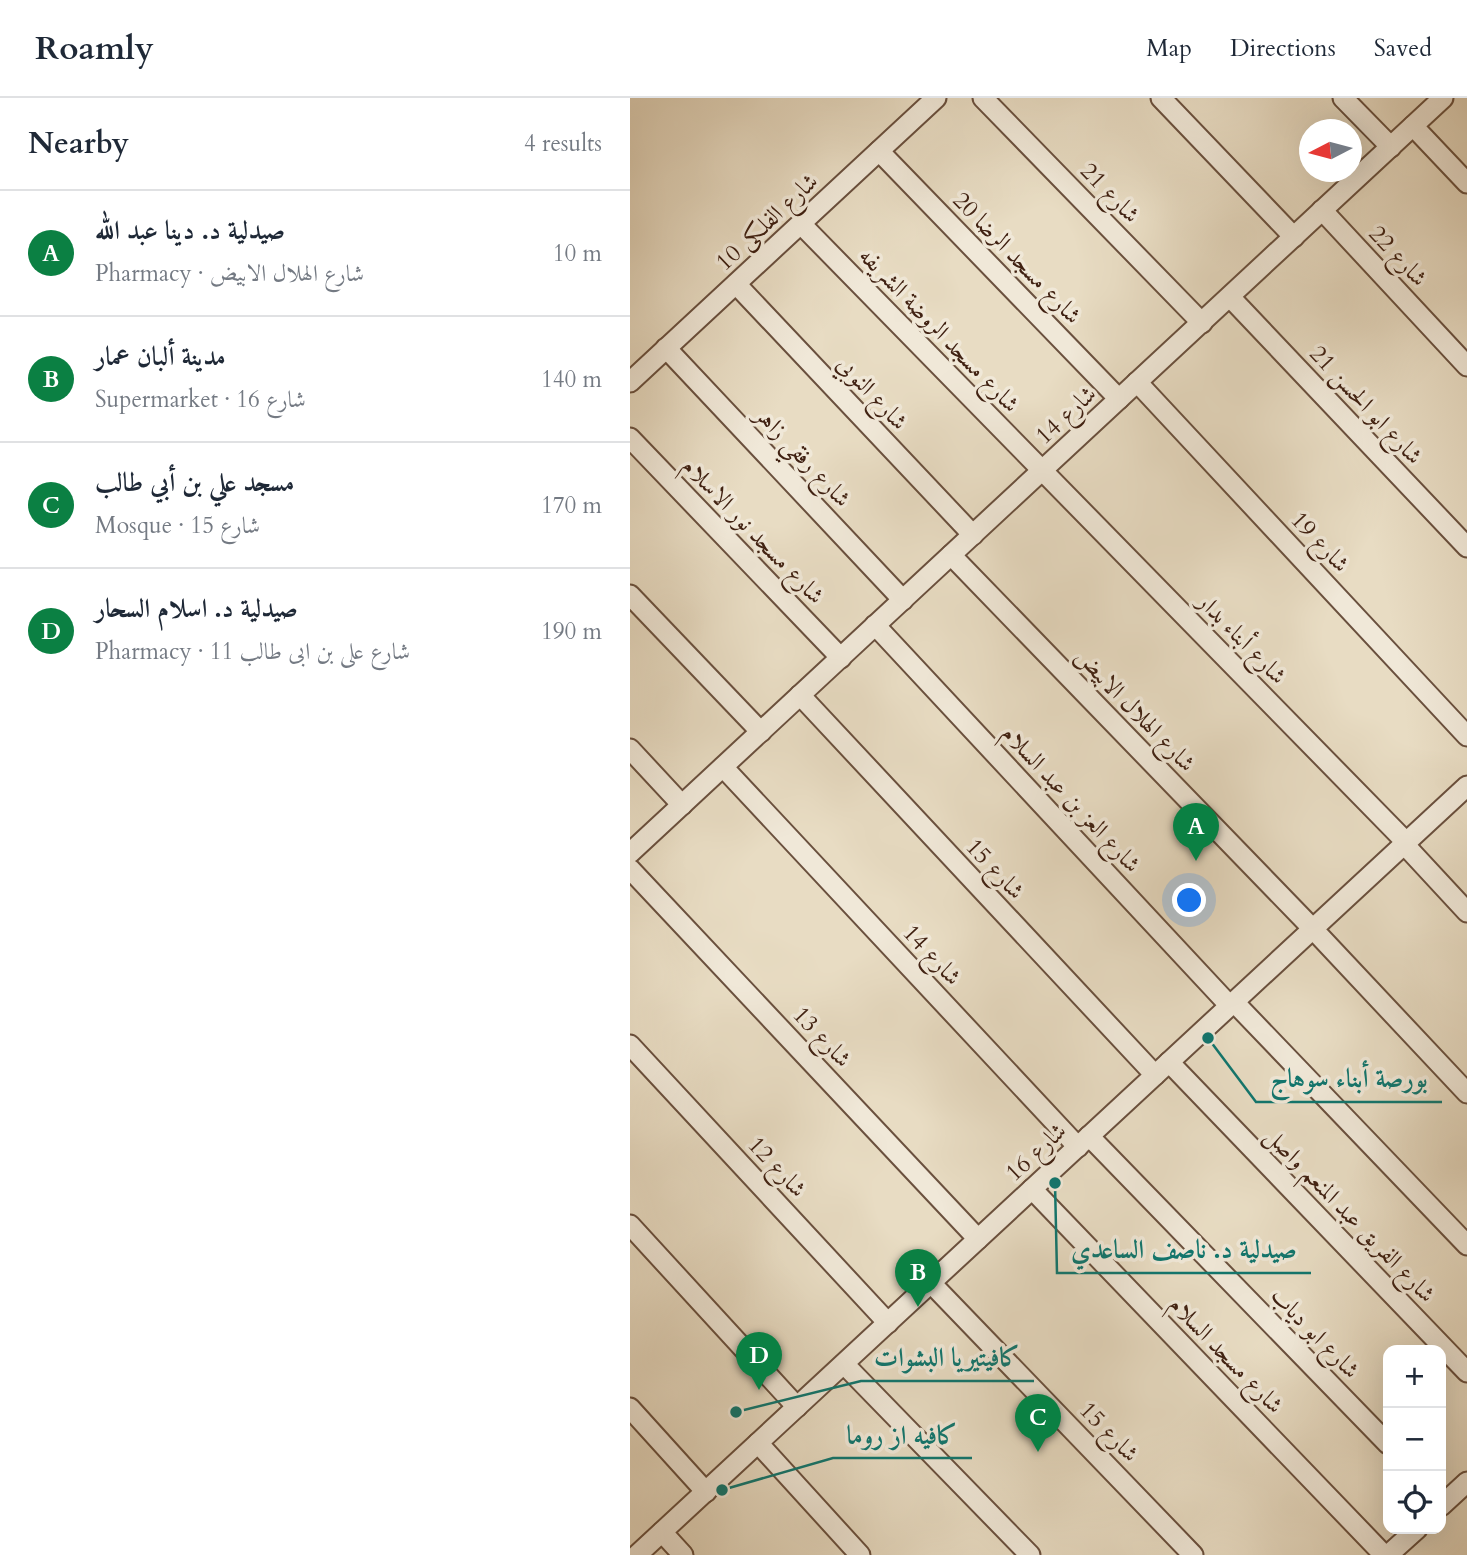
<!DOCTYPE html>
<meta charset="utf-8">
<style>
body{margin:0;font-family:Cardo,Amiri,serif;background:#f2f2f3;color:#1f2937}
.controls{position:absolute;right:21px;bottom:21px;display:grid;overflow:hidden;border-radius:14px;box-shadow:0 7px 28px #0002}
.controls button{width:63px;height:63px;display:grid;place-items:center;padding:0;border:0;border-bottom:2px solid #e0e1e3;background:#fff;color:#1f2937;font:35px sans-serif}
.compass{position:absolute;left:669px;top:21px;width:63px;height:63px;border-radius:50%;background:#fff;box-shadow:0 7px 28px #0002;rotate:264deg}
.you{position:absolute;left:560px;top:803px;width:24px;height:24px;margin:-18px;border:5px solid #fff;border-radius:50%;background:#1a73e8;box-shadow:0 0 0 10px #1a73e833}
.badge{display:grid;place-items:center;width:46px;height:46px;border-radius:50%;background:#0b8043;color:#fff;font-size:23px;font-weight:700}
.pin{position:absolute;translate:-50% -58px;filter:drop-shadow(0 2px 4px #0008)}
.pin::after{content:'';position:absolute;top:37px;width:24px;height:21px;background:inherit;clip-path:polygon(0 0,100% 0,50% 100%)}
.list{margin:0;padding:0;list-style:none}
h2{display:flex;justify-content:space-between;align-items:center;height:91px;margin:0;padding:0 28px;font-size:30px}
h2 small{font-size:23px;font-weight:400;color:#747a83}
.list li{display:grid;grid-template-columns:46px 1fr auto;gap:21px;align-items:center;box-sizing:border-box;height:126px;padding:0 28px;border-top:2px solid #e0e1e3}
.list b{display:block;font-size:26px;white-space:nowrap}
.list p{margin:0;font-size:23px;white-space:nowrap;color:#747a83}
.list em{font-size:23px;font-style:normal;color:#747a83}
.icon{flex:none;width:38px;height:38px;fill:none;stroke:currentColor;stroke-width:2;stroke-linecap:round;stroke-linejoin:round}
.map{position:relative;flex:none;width:837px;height:1457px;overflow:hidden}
header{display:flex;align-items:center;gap:42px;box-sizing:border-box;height:98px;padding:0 35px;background:#fff;border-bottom:2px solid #e0e1e3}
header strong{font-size:33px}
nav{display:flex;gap:38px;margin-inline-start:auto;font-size:24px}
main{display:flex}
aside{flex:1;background:#fff}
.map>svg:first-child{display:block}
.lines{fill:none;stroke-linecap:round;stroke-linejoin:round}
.street-casing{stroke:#6a503e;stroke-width:23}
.street{stroke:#f0e8d8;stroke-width:19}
.labels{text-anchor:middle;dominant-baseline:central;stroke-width:7;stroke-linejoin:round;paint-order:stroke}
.street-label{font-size:24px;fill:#402112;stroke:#f0e8d8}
.leader{fill:none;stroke:#0f766e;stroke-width:2.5}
.callout-dot{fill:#0f766e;stroke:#f0e8d8;stroke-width:2.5}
.callout-label{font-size:26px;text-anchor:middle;font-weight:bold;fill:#0f766e;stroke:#f0e8d8;stroke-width:7;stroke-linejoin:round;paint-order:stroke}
</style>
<header>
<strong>Roamly</strong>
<nav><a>Map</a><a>Directions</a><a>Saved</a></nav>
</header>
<main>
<aside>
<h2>Nearby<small>4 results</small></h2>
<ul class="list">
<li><span class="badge">A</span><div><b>صيدلية د. دينا عبد الله</b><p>Pharmacy · شارع الهلال الابيض</p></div><em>10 m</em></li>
<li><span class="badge">B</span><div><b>مدينة ألبان عمار</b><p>Supermarket · شارع 16</p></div><em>140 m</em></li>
<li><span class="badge">C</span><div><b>مسجد علي بن أبي طالب</b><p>Mosque · شارع 15</p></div><em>170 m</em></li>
<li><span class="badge">D</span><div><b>صيدلية د. اسلام السحار</b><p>Pharmacy · شارع على بن ابى طالب 11</p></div><em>190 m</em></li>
</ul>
</aside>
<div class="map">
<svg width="837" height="1457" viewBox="0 0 837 1457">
<rect width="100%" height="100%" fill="#e8dcc3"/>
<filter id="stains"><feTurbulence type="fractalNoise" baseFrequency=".00286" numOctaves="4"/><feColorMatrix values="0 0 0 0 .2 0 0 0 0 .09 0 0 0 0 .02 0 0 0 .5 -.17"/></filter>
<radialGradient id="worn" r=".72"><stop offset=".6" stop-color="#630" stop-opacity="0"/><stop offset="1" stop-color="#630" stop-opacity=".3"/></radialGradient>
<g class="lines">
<defs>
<g id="street">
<path d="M353 0 572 225"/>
<path d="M531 0 664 139"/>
<path d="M713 0 761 49"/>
<path d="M783 28 837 85"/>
<path d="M249 53 489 301"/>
<path d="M692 112 837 268"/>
<path d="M171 126 776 744"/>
<path d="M106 186 343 437"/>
<path d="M600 199 837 449"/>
<path d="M36 250 273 502"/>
<path d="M0 284 306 0"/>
<path d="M507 284 837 638"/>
<path d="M0 340 211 560"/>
<path d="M321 457 683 831 837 995"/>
<path d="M0 497 131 634"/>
<path d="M245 527 600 908"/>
<path d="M170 597 525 977"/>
<path d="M0 651 52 707"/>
<path d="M93 669 448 1049"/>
<path d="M774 746 837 814"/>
<path d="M0 755 813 0"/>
<path d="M0 771 348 1141"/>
<path d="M604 904 837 1147"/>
<path d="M0 947 258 1225"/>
<path d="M539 964 837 1274"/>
<path d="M459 1038 758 1346"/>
<path d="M402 1091 754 1457"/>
<path d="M0 1127 167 1309"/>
<path d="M301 1185 563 1457"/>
<path d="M214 1266 400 1457"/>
<path d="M0 1310 76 1394"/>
<path d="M128 1345 230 1457"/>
<path d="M811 1408 837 1384"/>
<path d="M32 1434 53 1457"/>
<path d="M7 1457 837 688"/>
<path d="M758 1457 787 1431"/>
</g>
</defs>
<!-- street casing -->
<use href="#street" class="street-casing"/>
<!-- street -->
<use href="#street" class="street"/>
</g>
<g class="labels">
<!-- street labels -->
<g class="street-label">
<text transform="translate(480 95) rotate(46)">شارع 21</text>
<text transform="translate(137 124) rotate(-43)">شارع الفلكى 10</text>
<text transform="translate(768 158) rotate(47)">شارع 22</text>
<text transform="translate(387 160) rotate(46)">شارع مسجد الرضا 20</text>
<text transform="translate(309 232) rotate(46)">شارع مسجد الروضة الشريفه</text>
<text transform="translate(242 295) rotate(47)">شارع النوبي</text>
<text transform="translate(736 307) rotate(47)">شارع ابو الحسن 21</text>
<text transform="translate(436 317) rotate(-43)">شارع 14</text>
<text transform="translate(173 359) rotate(47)">شارع رفقي زاهر</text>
<text transform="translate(123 433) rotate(46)">شارع مسجد نور الاسلام</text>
<text transform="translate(690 444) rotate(47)">شارع 19</text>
<text transform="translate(612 541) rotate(46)">شارع أبناء بدار</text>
<text transform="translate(505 612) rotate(46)">شارع الهلال الابيض</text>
<text transform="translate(441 701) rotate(47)">شارع العز بن عبد السلام</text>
<text transform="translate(365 771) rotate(47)">شارع 15</text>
<text transform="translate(302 857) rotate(47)">شارع 14</text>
<text transform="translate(192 939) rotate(47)">شارع 13</text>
<text transform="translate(406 1054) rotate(-43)">شارع 16</text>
<text transform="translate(147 1069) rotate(47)">شارع 12</text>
<text transform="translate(720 1117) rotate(46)">شارع الفريق عبد المنعم واصل</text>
<text transform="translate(685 1235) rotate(46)">شارع ابو دياب</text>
<text transform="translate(596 1257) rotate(46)">شارع مسجد السلام</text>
<text transform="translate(479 1334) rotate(46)">شارع 15</text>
</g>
</g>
<!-- callouts -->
<path class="leader" d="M578 940L626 1004H812M425 1085L427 1175H681M106 1314L231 1283H404M92 1392L203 1360H342"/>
<g class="callout-dot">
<circle cx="578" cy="940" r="7"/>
<circle cx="425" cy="1085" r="7"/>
<circle cx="106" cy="1314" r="7"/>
<circle cx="92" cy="1392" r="7"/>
</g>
<g class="callout-label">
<text x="719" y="989">بورصة أبناء سوهاج</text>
<text x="554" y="1160">صيدلية د. ناصف الساعدي</text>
<text x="317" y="1268">كافيتيريا البشوات</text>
<text x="272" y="1346">كافيه از روما</text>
</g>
<rect width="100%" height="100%" filter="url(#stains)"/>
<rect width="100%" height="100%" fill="url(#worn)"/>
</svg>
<div class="controls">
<button>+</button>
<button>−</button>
<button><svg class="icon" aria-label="locate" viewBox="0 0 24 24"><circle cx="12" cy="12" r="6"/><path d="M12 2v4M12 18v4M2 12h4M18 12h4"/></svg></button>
</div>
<svg class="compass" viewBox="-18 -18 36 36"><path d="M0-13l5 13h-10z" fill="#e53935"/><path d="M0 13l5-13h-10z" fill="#747a83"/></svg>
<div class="you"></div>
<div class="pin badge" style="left:566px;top:763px">A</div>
<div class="pin badge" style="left:288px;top:1209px">B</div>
<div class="pin badge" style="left:408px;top:1354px">C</div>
<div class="pin badge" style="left:129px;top:1292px">D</div>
</div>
</main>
